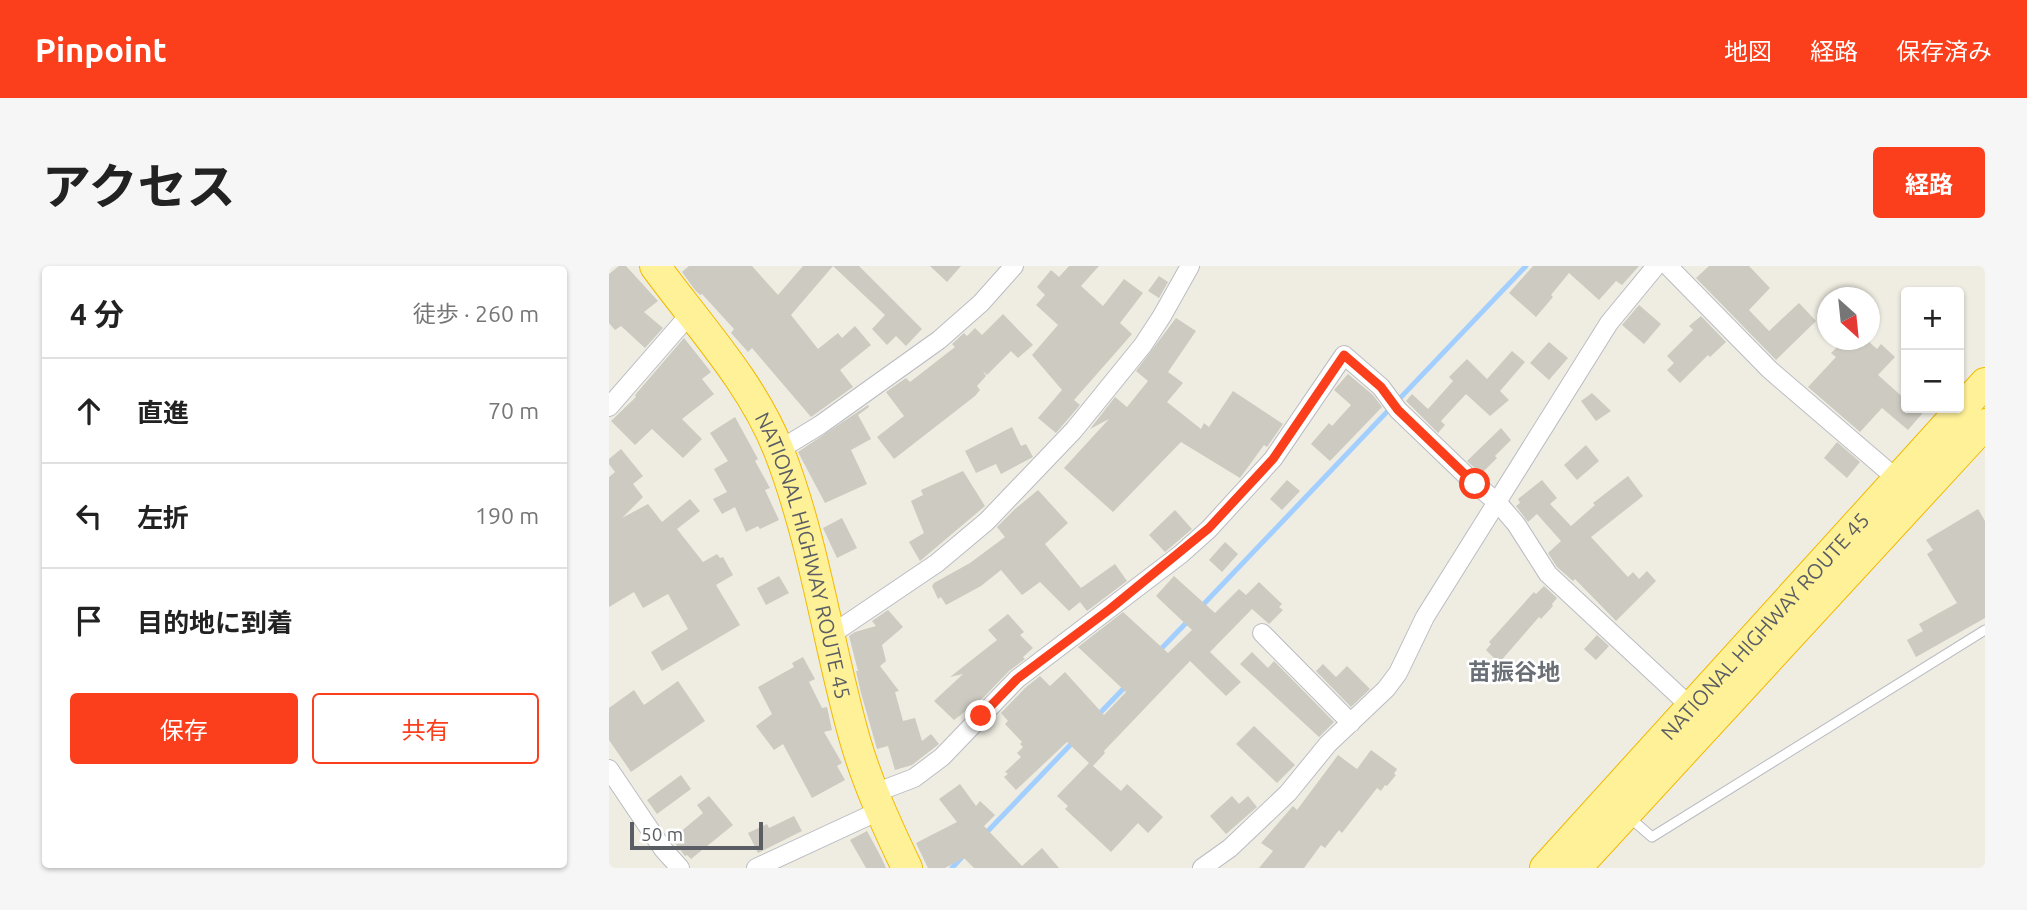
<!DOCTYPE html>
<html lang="ja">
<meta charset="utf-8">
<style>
body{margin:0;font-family:Ubuntu,"Noto Sans JP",sans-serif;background:#f6f6f6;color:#222}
.controls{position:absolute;right:21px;top:21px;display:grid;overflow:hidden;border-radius:7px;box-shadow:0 2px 5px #0004}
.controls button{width:63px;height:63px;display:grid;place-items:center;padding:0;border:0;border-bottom:2px solid #e0e0e0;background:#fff;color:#222;font:35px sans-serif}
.compass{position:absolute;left:1208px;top:21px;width:63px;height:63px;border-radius:50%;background:#fff;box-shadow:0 2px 5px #0004;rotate:153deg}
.scale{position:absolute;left:21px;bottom:18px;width:133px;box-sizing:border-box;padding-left:7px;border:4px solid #5a5e64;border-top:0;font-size:19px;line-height:24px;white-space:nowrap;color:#5a5e64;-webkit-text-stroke:5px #fff;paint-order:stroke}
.stop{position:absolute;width:21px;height:21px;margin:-16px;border:5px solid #fb3f1c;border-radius:50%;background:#fff}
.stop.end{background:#fb3f1c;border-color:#fff;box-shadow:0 2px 7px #0008}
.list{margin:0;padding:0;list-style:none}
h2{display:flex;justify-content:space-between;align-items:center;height:91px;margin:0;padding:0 28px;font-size:30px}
h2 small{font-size:23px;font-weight:400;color:#767676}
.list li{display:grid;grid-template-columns:46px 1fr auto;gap:21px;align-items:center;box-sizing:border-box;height:105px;padding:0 28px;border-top:2px solid #e0e0e0}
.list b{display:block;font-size:26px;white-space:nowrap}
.list em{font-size:23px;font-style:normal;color:#767676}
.actions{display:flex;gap:14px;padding:21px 28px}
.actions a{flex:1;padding:16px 0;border:2px solid #fb3f1c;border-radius:7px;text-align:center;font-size:24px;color:#fb3f1c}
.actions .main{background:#fb3f1c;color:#fff}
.icon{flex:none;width:38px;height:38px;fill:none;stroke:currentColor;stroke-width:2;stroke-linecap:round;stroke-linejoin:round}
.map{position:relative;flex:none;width:1376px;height:602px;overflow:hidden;border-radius:7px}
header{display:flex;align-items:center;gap:42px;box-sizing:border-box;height:98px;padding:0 35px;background:#fb3f1c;color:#fff}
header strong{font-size:33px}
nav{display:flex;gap:38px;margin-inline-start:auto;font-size:24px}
.intro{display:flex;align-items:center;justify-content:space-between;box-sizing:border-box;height:168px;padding:0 42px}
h1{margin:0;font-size:49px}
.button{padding:18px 32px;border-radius:7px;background:#fb3f1c;color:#fff;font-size:24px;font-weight:700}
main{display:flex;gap:42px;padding:0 42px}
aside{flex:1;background:#fff;border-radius:7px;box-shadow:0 2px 5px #0004}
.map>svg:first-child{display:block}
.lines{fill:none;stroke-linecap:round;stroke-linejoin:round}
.stream{stroke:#a2cfff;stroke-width:5}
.building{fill:#cccac1}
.service-casing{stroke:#babcc2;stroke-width:11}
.minor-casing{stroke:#babcc2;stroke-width:20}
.trunk-casing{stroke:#f1b900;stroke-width:32}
.service{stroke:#fff;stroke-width:9}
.minor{stroke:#fff;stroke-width:18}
.trunk{stroke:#fff198;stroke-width:30}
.route{stroke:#fb3f1c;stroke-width:9}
.labels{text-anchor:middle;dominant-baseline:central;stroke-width:5;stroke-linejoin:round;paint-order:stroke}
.street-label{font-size:21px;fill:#5a5e64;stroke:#fff}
.neighbourhood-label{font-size:23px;font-weight:bold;fill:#6b7076;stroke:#fff}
</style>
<header>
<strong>Pinpoint</strong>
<nav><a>地図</a><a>経路</a><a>保存済み</a></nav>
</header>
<div class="intro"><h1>アクセス</h1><a class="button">経路</a></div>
<main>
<aside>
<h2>4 分<small>徒歩 · 260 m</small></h2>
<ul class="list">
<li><svg class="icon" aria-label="ahead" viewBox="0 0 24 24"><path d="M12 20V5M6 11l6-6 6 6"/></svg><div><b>直進</b></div><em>70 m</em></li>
<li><svg class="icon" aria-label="left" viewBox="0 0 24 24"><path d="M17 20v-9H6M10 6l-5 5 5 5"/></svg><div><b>左折</b></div><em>190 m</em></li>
<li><svg class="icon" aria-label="arrive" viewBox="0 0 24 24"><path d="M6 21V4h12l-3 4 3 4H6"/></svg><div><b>目的地に到着</b></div></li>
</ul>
<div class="actions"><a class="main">保存</a><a>共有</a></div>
</aside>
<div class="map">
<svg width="1376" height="602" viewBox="0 0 1376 602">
<rect width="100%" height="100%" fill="#efede2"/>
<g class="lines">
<!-- stream -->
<g class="stream">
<path d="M591 342 917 0"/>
<path d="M550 385 579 355"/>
<path d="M489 449 519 418"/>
<path d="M376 568 466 474"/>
<path d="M343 602 354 590"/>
</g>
</g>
<!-- building -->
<g class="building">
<path d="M10 0H17L49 35 35 46 54 62 36 82 12 60 6 64 0 57V8Z"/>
<path d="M80 0H143L169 29 194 0H250L313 63 297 80 287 70 278 79 263 63 276 49 224 0 182 49 209 83 229 67 233 72 246 60 262 79 231 104 244 121 202 151 143 82 139 86 122 67 125 63 93 28 91 29 86 24 73 6Z"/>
<path d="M321 0H352L338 16Z"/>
<path d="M460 0H490L472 20 494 40 515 13 534 27 511 57 523 68 465 134 471 139 447 167 429 152 453 124 423 89 449 59 427 39 436 29 428 21 442 4 450 11Z"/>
<path d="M924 0H1030L1013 19 1007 15 990 34 960 7 942 29 944 31 927 51 900 27Z"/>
<path d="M1100 0H1140L1161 22 1140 44 1160 65 1190 37 1207 55 1167 94 1087 12Z"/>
<path d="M550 10 559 16 550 32 539 25Z"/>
<path d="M1030 39 1052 58 1035 78 1013 59Z"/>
<path d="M394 48 424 79 409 92 402 85 378 109 374 105 377 110 368 120 371 124 366 130 285 193 268 171 295 150 277 126 297 112 301 116 346 81 343 78 355 67 358 70 366 62 373 69Z"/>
<path d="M1092 50 1117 76 1101 91 1099 89 1071 117 1058 104 1065 97 1058 90 1084 64 1080 60Z"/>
<path d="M567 52 587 65 559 106 574 117 558 136 592 163 595 157 600 161 624 125 674 158 658 181 655 179 631 212 572 176 504 246 455 202 500 153 481 163 506 131 518 141 539 115 527 105Z"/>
<path d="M75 72 102 106 93 113 105 128 73 153 93 173 74 192 43 163 26 179 2 155 27 131 26 129Z"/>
<path d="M1235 74H1258L1268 83 1272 78 1286 91 1269 109 1297 134V142H1318L1299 164 1273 142 1251 166 1199 121 1227 91 1222 87Z"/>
<path d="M940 76 959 92 940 114 921 97Z"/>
<path d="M903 85 916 96 891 125 900 134 881 150 857 128 832 155 836 159 829 167 797 135 803 128 819 143 844 115 840 111 858 93 878 113Z"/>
<path d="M739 108 764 129 773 141 721 195 702 178 720 157 723 160 742 139 725 124Z"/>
<path d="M983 127 1002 145 987 155 972 135Z"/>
<path d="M259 139 260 141 249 149 262 173 242 184 258 218 216 237 189 186Z"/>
<path d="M126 151 149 193 146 195 161 222 156 224 170 254 151 263 149 260 137 266 126 241 113 248 104 233 118 226 105 203 119 195 101 167Z"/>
<path d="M403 161 412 180 417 178 424 191 392 208 387 198 367 207 356 185Z"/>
<path d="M892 162 902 174 886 190 888 192 872 208 858 195Z"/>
<path d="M1228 176 1251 196 1238 212 1215 192Z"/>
<path d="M977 179 990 195 968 214 955 199Z"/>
<path d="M12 183 34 210 24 218 34 231 13 252 39 238 53 256 81 233 91 245 68 263 94 296 108 288 111 292 114 291 124 309 107 319 131 359 53 405 42 386 79 363 59 328 34 342 25 326 0 341V211L6 206 0 198V193Z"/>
<path d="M354 205 376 240 311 295 300 276 315 267 302 235 314 229 312 224Z"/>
<path d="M1019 210 1034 230 982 271 1019 311 1024 306 1030 313 1038 305 1047 315 1007 355 966 313 964 315 948 301 939 287 952 275 928 248 919 256 907 240 911 237 909 233 933 214 948 232 941 238 962 260 986 239 984 237Z"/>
<path d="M678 214 691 225 673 244 661 233Z"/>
<path d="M429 224 459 257 436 278 472 322 506 298 518 315 478 345 471 336 460 345 431 316 413 329 392 304 372 320 337 339 332 331 329 333 323 320 325 317 361 297 396 271 388 261 406 243Z"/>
<path d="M1369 243 1376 255V352L1307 391 1298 374 1314 365 1310 358 1348 337 1318 288 1324 284 1317 274Z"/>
<path d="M566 244 583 263 556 286 540 269Z"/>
<path d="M233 252 248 282 228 292 214 262Z"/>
<path d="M616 276 629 288 613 306 600 294Z"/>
<path d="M170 310 180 327 157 339 148 322Z"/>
<path d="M565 310 606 347 630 323 637 329 650 316 673 338 670 341 674 344 660 358 643 343 601 386 632 416 617 430 581 395 495 485 496 487 484 500 512 525 518 518 554 551 539 567 529 557 502 586 456 543 459 540 448 530 480 497 458 476 407 524 395 511 399 508 396 506 412 491 408 487 414 481 411 478 413 476 396 458 399 455 392 447 416 422 431 410 441 420 456 406 495 449 517 426 469 381 514 346 559 387 583 364 547 330Z"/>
<path d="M935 320 948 332 943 338 944 340 932 353 930 351 890 397 877 384 882 378 880 376 925 326 927 328Z"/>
<path d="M279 344 294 361 273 379 277 395 271 400 290 425 286 426 294 455 306 452 313 475 322 468 330 478 303 499 286 504 279 480 268 483 252 427 247 405H249L240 370 246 366 267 360 263 355Z"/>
<path d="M399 348 415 366 411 369 424 382 414 391 416 393 400 405 375 431 345 454 325 435 354 408 341 411 388 374 379 364Z"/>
<path d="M988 369 1000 380 987 394 975 383Z"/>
<path d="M643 386 659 402 665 395 725 456 710 471 631 398Z"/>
<path d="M194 391 206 413 200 416 213 442 218 441 223 464 215 466 233 497 228 500 236 514 203 532 174 478 165 484 147 460 163 448 149 421 185 401 183 397Z"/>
<path d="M714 398 727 411 738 400 761 423 742 441 707 405Z"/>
<path d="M69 415 96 455 22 506 0 474V442L25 424 35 439Z"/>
<path d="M645 460 686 499 668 517 627 478Z"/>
<path d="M762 484 788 503 785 508 787 509 778 520 776 519 772 525 768 522 733 567 730 564 716 582 712 579 695 602H650L664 585 652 577 684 540 688 544 729 489 748 503Z"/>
<path d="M72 509 82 523 48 548 38 534Z"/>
<path d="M351 518 367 540 371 535 386 549 375 560 413 600 433 582 450 602H365L355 592 336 602H319L307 577 348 556 330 533Z"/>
<path d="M100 530 124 559 82 593 78 589 76 590 63 573 94 547 88 539Z"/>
<path d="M623 530 630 538 639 530 648 541 617 568 601 550Z"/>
<path d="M185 550 193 565 149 587 139 567 158 558 160 562Z"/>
<path d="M258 565 272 591 277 602H257L241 574Z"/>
</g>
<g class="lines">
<defs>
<path id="service" d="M1020 551 1043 571 1376 364"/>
<g id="minor">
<path d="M1059 0 1161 104 1288 213"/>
<path d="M0 141 81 48"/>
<path d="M170 184 211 159 330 74 372 37 405 0"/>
<path d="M653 367 742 457"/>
<path d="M220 370 328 297 378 255 465 164 534 79 553 50 581 0"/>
<path d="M0 503 54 583 71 602"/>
<path d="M263 528 305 512 333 491 408 413 572 288 600 263 664 193 735 89 772 121 789 144 866 218 889 237 907 258 939 308 1082 441"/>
<path d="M147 602 270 545"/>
<path d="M593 602 621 582 679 527 719 478 777 423 789 407 816 351 1000 57 1047 0"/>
</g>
<g id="trunk">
<path id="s1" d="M46 0C89 59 143 116 170 185 206 278 219 379 246 474 259 519 278 560 298 602"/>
<path id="s2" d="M936 602 1376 117"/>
<path d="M967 602 1376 158"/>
</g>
</defs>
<!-- service casing -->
<use href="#service" class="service-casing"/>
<!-- minor casing -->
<use href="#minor" class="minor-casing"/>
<!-- trunk casing -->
<use href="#trunk" class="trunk-casing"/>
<!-- service -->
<use href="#service" class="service"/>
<!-- minor -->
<use href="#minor" class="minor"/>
<!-- trunk -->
<use href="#trunk" class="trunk"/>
</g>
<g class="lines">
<!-- route -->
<path class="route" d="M372 450 408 413 501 343 600 262 664 193 735 89 772 121 789 144 866 218"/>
</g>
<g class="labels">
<!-- street labels -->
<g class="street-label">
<text stroke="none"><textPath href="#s1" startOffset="331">NATIONAL HIGHWAY ROUTE 45</textPath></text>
<text stroke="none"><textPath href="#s2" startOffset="327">NATIONAL HIGHWAY ROUTE 45</textPath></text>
</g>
<!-- neighbourhood labels -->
<g class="neighbourhood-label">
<text x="905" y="405">苗振谷地</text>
</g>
</g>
</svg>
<div class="controls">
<button>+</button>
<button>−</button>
</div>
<svg class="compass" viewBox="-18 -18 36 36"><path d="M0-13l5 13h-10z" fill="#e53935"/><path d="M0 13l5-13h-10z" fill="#767676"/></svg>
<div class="scale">50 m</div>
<div class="stop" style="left:866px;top:218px"></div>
<div class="stop end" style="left:372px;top:450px"></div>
</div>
</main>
